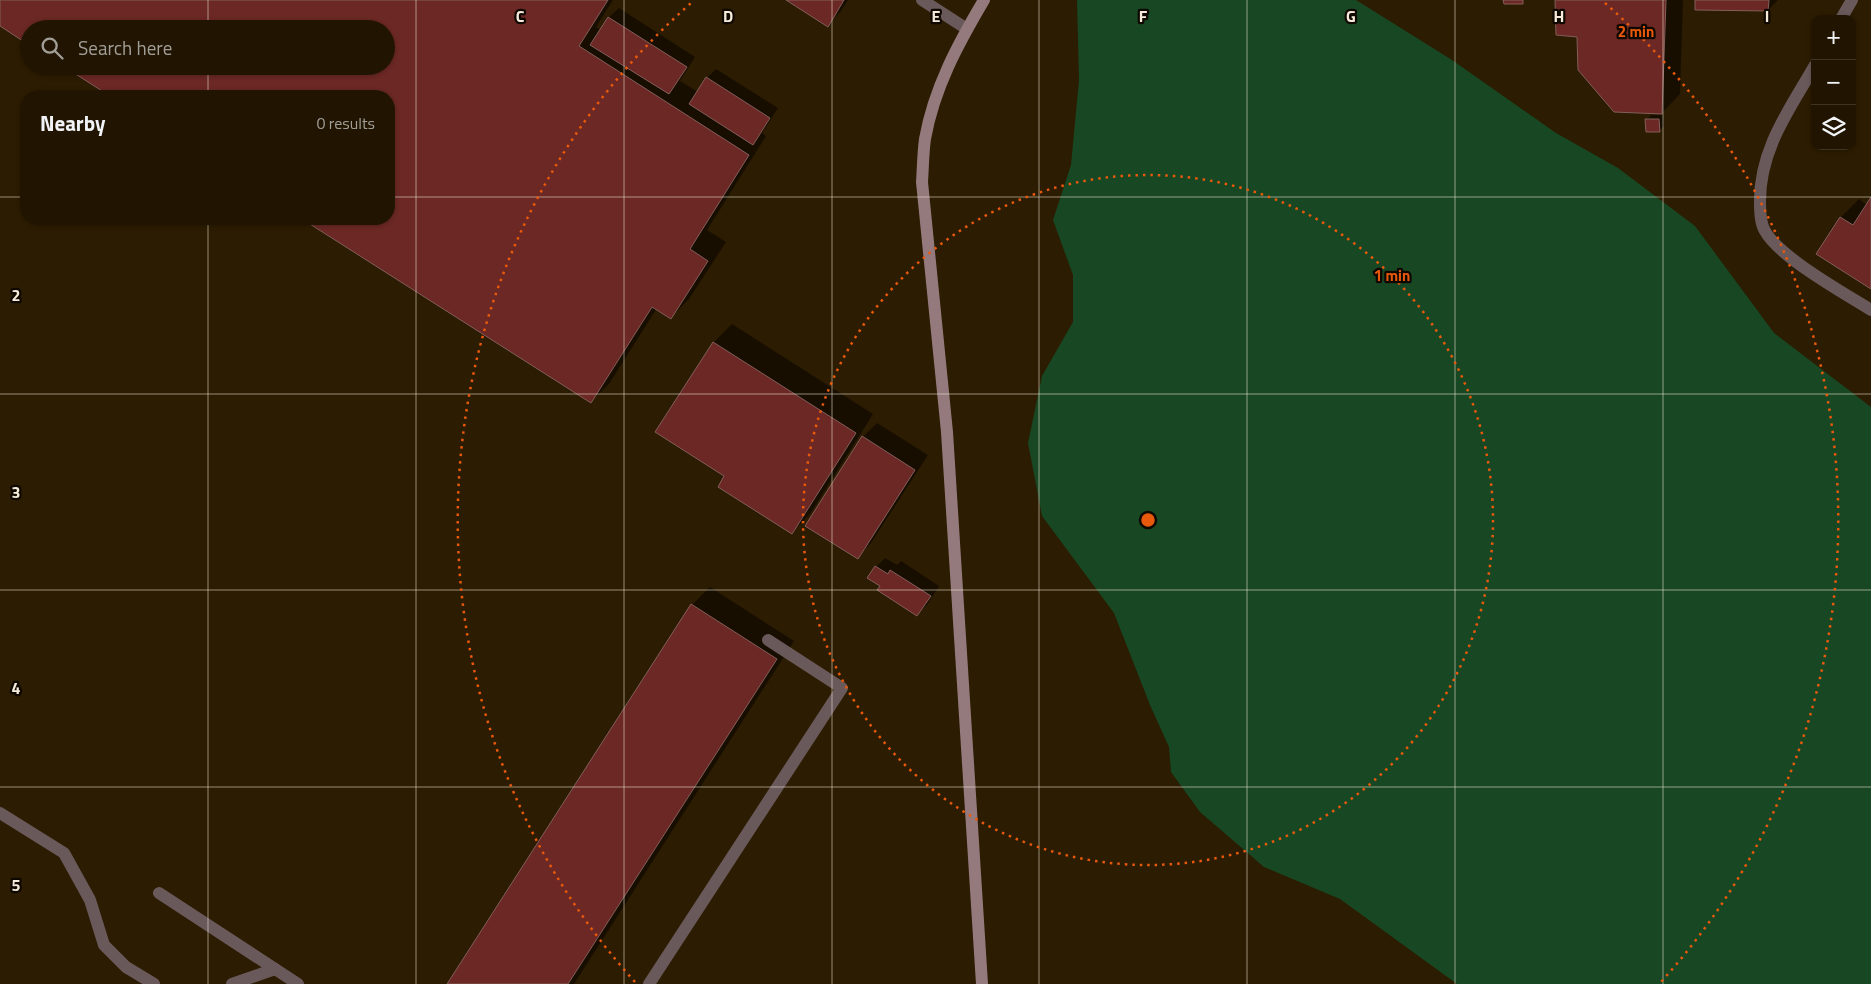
<!DOCTYPE html>
<meta charset="utf-8">
<style>
body{margin:0;font-family:"Titillium Web",sans-serif;background:#2d2210;color:#f1f3f6}
.controls{position:absolute;right:15px;top:15px;display:grid;overflow:hidden;border-radius:10px;box-shadow:0 1px 4px #0004}
.controls button{width:45px;height:45px;display:grid;place-items:center;padding:0;border:0;border-bottom:1px solid #3e3423;background:#211501;color:#f1f3f6;font:25px sans-serif}
.list{margin:0;padding:0;list-style:none}
h2{display:flex;justify-content:space-between;align-items:center;height:65px;margin:0;padding:0 20px;font-size:21px}
h2 small{font-size:16px;font-weight:400;color:#a29f99}
.icon{flex:none;width:28px;height:28px;fill:none;stroke:currentColor;stroke-width:2;stroke-linecap:round;stroke-linejoin:round}
.map{position:relative;flex:none;width:1871px;height:984px;overflow:hidden}
.search{position:absolute;background:#211501;box-shadow:0 1px 4px #0004;left:20px;top:20px;width:375px;height:55px;display:flex;align-items:center;gap:12px;box-sizing:border-box;padding:0 18px;border-radius:28px;color:#a29f99;font-size:19px}
.panel{position:absolute;background:#211501;box-shadow:0 1px 4px #0004;left:20px;top:90px;width:375px;height:135px;border-radius:20px}
.map>svg:first-child{display:block}
.green{fill:#184823}
.shadow{fill:#0007}
.building{fill:#6b2824;stroke:#835e5b}
.lines{fill:none;stroke-linecap:round;stroke-linejoin:round}
.lane{stroke:#6a595b;stroke-width:12}
.street{stroke:#6a595b;stroke-width:12}
.secondary{stroke:#947a7d;stroke-width:12}
.grid{fill:none;stroke:#f6ebdb;stroke-width:1;stroke-opacity:0.55}
.ring{fill:none;stroke:#e8590c;stroke-width:2.5;stroke-dasharray:2.5 5}
.grid-label{font-size:16px;text-anchor:middle;font-weight:bold;fill:#f6ebdb;stroke:#0f0801;stroke-width:4.5;stroke-linejoin:round;paint-order:stroke}
.centre{fill:#e8590c;stroke:#0f0801;stroke-width:2.5}
.ring-label{font-size:15px;text-anchor:middle;font-weight:bold;fill:#e8590c;stroke:#0f0801;stroke-width:4.5;stroke-linejoin:round;paint-order:stroke}
</style>
<div class="map">
<svg width="1871" height="984" viewBox="0 0 1871 984">
<rect width="100%" height="100%" fill="#2c1c01"/>
<!-- green -->
<path class="green" d="M1077 0H1356L1452 60 1556 133 1618 168 1695 226 1774 333 1871 407V984H1457L1340 899 1264 867 1200 812 1171 772 1169 747 1150 705 1114 613 1042 516 1028 443 1042 376 1073 322V275L1053 220 1071 165 1079 80Z"/>
<!-- shadow -->
<g class="shadow">
<path d="M0 0H613L596 27 601 30 609 17 619 8 695 57 680 81 698 92 707 78 716 69 778 108 762 133 766 136 707 230 726 242 689 299 671 317 657 308 609 384 590 402 304 219H389V96H112L65 66H386V29L0 25Z"/>
<path d="M789 0H848L841 11 827 25Z"/>
<path d="M1557 0H1683L1680 94 1662 113 1579 36Z"/>
<path d="M1696 0H1778L1768 10Z"/>
<path d="M1651 115H1663L1664 126 1659 131 1647 120Z"/>
<path d="M1859 199 1867 205 1871 199V288L1841 217Z"/>
<path d="M732 324 873 414 810 514 792 532 726 476 656 432 714 342Z"/>
<path d="M877 423 928 455 871 543 857 557 863 437Z"/>
<path d="M885 558 897 565 901 561 939 586 927 605 917 614 881 586 876 567Z"/>
<path d="M710 587 794 641 574 984H449L692 605Z"/>
</g>
<!-- building -->
<g class="building">
<path d="M0 0H608L579 46 749 155 690 249 708 261 671 319 652 307 591 403 302 219H389V96H110L63 66H386V29H29V45L0 26Z"/>
<path d="M786 0H844L828 27Z"/>
<path d="M1503 0H1523V4H1504Z"/>
<path d="M1555 0H1666L1662 114 1614 112 1578 70 1577 37 1556 35Z"/>
<path d="M1695 0H1769L1768 11 1695 10Z"/>
<path d="M608 17 687 67 669 94 590 45Z"/>
<path d="M706 77 770 118 753 145 689 104Z"/>
<path d="M1645 119H1659L1660 132H1646Z"/>
<path d="M1871 197V289L1816 254 1840 217 1853 225Z"/>
<path d="M713 342 856 433 792 534 718 487 724 476 655 432Z"/>
<path d="M862 436 915 470 858 559 805 526Z"/>
<path d="M875 566 888 574 890 570 931 596 917 616 877 590 880 586 867 578Z"/>
<path d="M691 604 777 659 568 984H447Z"/>
</g>
<g class="lines">
<!-- lane -->
<path class="lane" d="M649 984 842 688 768 640"/>
<!-- street -->
<g class="street">
<path d="M922 0 967 29"/>
<path d="M1841 19 1852 0"/>
<path d="M1815 65C1790 109 1760 148 1760 201 1760 210 1760 223 1765 231 1779 257 1844 293 1871 310"/>
<path d="M0 813 64 853 90 900 104 945 126 967 154 984"/>
<path d="M159 893 298 984"/>
<path d="M232 984 275 969"/>
</g>
<!-- secondary -->
<path class="secondary" d="M982 984 947 432 922 182C923 168 923 153 925 139 934 88 958 44 984 0"/>
</g>
<!-- grid -->
<path class="grid" d="M208 0V29M416 0V984M624 0V984M832 0V984M1039 0V984M1247 0V984M1455 0V984M1663 0V984M208 66V96M0 197H26M389 197H1871M208 219V984M0 394H1871M0 590H1871M0 787H1871"/>
<!-- distance rings -->
<g class="ring">
<circle cx="1148" cy="520" r="345"/>
<path d="M635 982A690 690 0 0 1 691 3M1605 3A690 690 0 0 1 1661 982"/>
</g>
<g class="grid-label">
<text x="520" y="22">C</text>
<text x="728" y="22">D</text>
<text x="936" y="22">E</text>
<text x="1143" y="22">F</text>
<text x="1351" y="22">G</text>
<text x="1559" y="22">H</text>
<text x="1767" y="22">I</text>
<text x="16" y="301">2</text>
<text x="16" y="498">3</text>
<text x="16" y="694">4</text>
<text x="16" y="891">5</text>
</g>
<circle cx="1148" cy="520" r="8" class="centre"/>
<g class="ring-label">
<text x="1636" y="37">2 min</text>
<text x="1392" y="281">1 min</text>
</g>
</svg>
<div class="controls">
<button>+</button>
<button>−</button>
<button><svg class="icon" aria-label="layers" viewBox="0 0 24 24"><path d="M12 4l9 5-9 5-9-5zM3 14l9 5 9-5"/></svg></button>
</div>
<div class="search"><svg class="icon" aria-label="search" viewBox="0 0 24 24"><circle cx="10" cy="10" r="6"/><path d="M15 15l6 6"/></svg>Search here</div>
<section class="panel">
<h2>Nearby<small>0 results</small></h2>
<ul class="list">
</ul>
</section>
</div>
